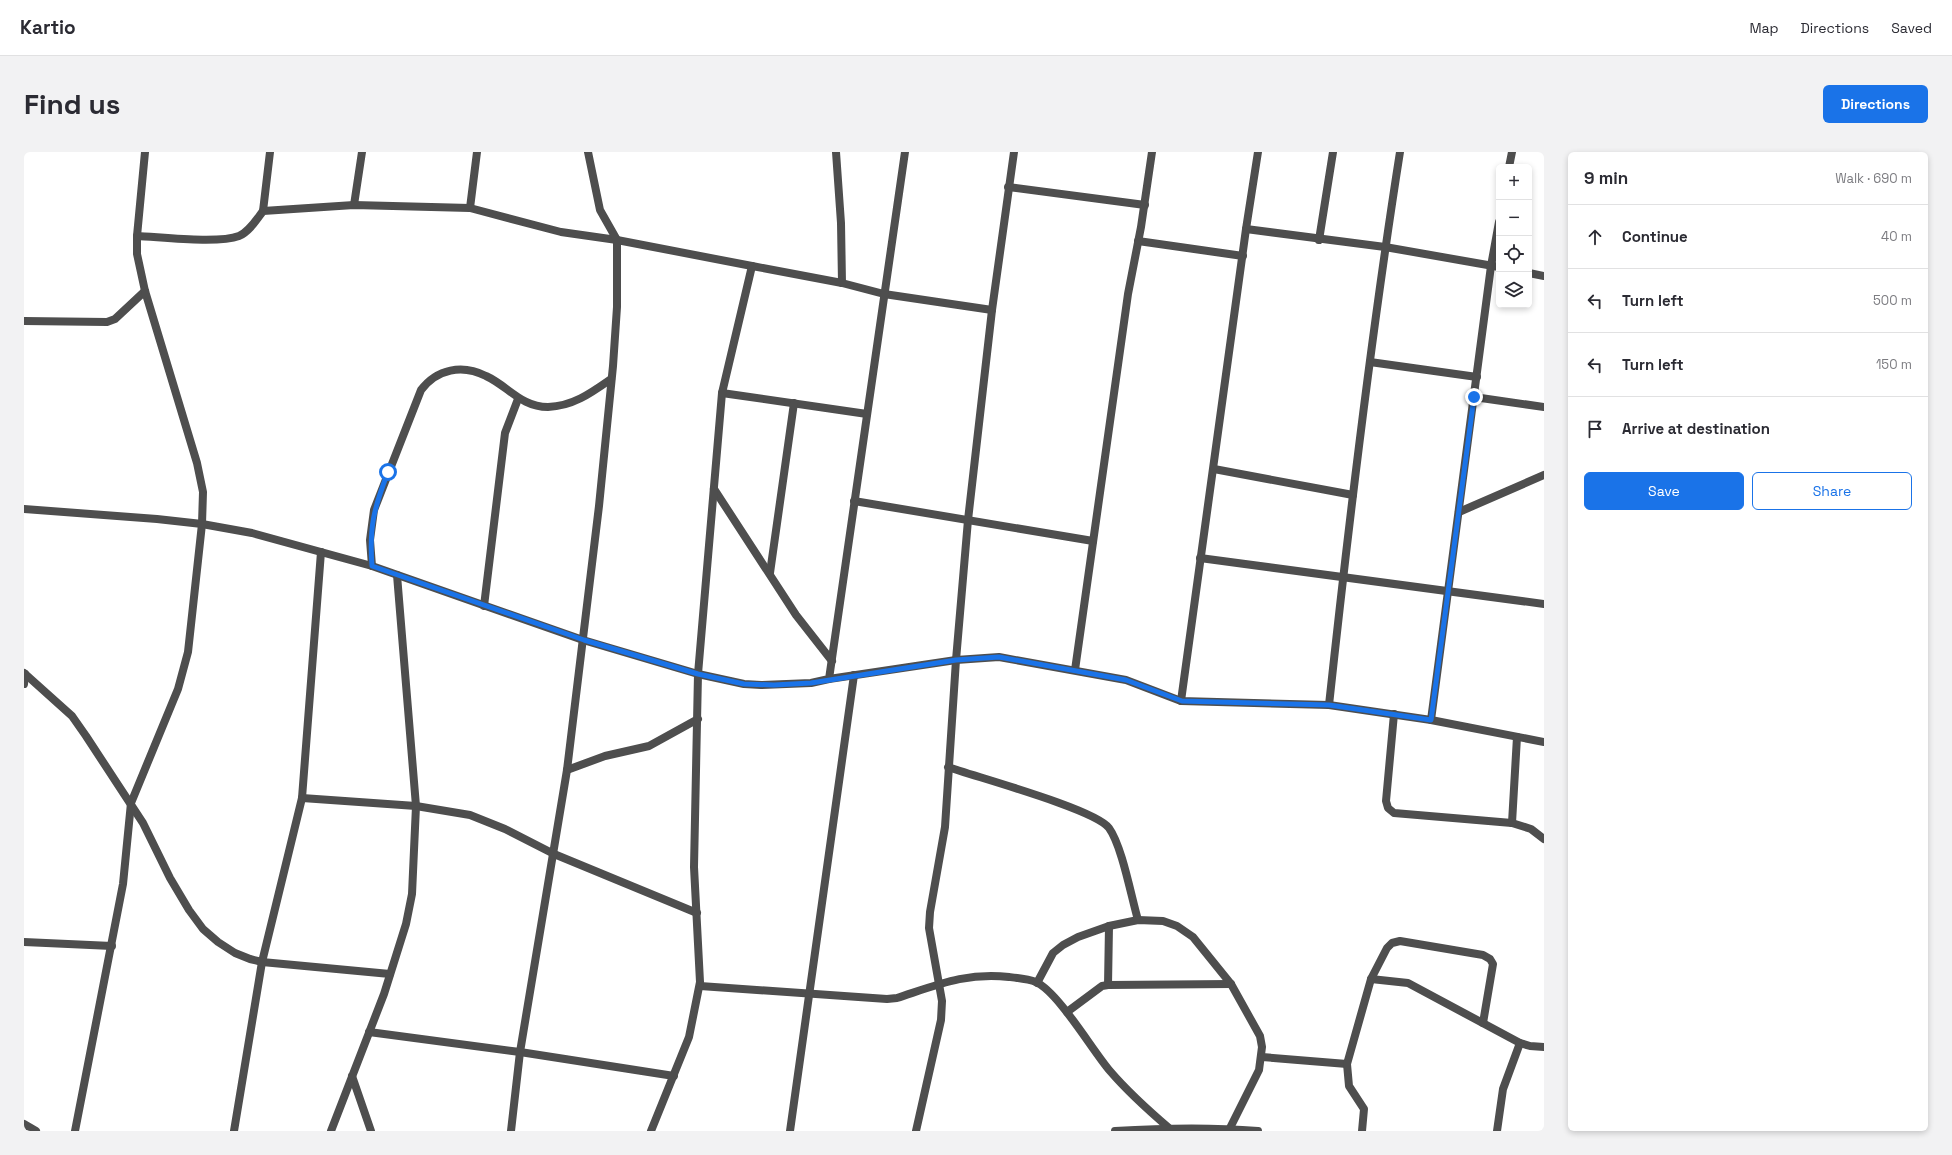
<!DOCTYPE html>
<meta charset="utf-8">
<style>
body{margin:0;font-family:"Space Grotesk",sans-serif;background:#f2f2f3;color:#2b2b33}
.controls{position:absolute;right:12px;top:12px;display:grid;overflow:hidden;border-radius:6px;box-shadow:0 2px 6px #0003}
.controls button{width:36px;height:36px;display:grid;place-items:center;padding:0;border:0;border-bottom:1px solid #e1e1e2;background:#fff;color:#2b2b33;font:20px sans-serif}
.stop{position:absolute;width:12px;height:12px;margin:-9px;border:3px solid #1a73e8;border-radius:50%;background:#fff}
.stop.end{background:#1a73e8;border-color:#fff;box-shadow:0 1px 4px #0008}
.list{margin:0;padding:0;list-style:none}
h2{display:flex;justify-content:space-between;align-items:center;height:52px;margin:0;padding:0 16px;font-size:17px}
h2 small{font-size:13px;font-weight:400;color:#7c7c81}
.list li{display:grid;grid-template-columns:26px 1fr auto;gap:12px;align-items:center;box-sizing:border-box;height:64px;padding:0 16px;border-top:1px solid #e1e1e2}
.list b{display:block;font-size:15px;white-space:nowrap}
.list em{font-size:13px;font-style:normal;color:#7c7c81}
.actions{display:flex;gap:8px;padding:12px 16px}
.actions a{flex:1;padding:9px 0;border:1px solid #1a73e8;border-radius:6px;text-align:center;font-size:14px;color:#1a73e8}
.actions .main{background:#1a73e8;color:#fff}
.icon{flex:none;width:22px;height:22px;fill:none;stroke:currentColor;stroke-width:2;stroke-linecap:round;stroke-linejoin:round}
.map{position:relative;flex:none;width:1520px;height:979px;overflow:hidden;border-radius:6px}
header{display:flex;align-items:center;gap:24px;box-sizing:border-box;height:56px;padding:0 20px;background:#fff;border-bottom:1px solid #e1e1e2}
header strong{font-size:19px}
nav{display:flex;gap:22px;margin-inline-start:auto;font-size:14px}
.intro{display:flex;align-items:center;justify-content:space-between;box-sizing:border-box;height:96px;padding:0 24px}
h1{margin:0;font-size:28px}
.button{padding:10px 18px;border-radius:6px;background:#1a73e8;color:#fff;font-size:14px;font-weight:700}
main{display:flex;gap:24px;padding:0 24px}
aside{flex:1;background:#fff;border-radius:6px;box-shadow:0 2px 6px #0003}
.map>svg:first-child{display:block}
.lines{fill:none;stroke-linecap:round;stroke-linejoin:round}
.street{stroke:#4e4e4e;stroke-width:8}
.route{stroke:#1a73e8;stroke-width:5}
</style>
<header>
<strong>Kartio</strong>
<nav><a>Map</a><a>Directions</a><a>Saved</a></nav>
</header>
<div class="intro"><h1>Find us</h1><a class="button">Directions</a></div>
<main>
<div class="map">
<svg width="1520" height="979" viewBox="0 0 1520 979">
<rect width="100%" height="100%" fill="#fff"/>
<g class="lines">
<!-- street -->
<g class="street">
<path d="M812 0 817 71 818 131"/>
<path d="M1485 15 1488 0"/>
<path d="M984 35 1121 53"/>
<path d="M330 53 338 0"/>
<path d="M446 56 453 0"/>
<path d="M239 59 246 0"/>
<path d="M1222 77 1361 95 1475 115"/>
<path d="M113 84C137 85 194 92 215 84 225 80 233 67 239 59L330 53 446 56 537 80 593 88 728 114 818 131 860 142 968 158"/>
<path d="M1295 88 1309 0"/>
<path d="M1114 89 1219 104"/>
<path d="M1505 121 1520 124"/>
<path d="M0 169 83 170 91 167 121 139"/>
<path d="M1346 210 1453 225"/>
<path d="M698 241 843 262"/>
<path d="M1450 245 1520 255"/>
<path d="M1190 317 1329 343"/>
<path d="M690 337 772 463 808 509"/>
<path d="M830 349 1069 389"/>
<path d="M0 357 133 367 178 372 228 381 348 414 559 488 674 522 720 532 737 533 787 531 805 527 881 0"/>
<path d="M1435 360 1520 323"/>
<path d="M1176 406 1520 452"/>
<path d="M348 414 346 388 350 358 397 238C413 217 438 212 462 224 484 234 497 255 524 255 549 254 567 241 587 227"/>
<path d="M746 421 770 251"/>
<path d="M460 454 481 281 494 247"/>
<path d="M1051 518 1104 142 1117 75 1128 0"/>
<path d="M0 521 48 564 62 584 119 671 146 726 165 758 179 777 194 790 211 801 226 807 238 810 366 822"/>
<path d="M805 527 932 508 975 505 1102 528 1157 549 1305 553 1407 568 1520 590"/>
<path d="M0 532 1 522"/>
<path d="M1157 549 1222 77 1234 0"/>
<path d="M1305 553C1325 368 1347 184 1376 0"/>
<path d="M1370 562 1362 649 1364 656 1370 661 1488 671 1507 677 1520 687"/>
<path d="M1407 568 1467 114 1475 70"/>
<path d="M924 615C952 625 1071 657 1085 676 1098 694 1107 744 1114 768"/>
<path d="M543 618 581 604 625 594 674 567"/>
<path d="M278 646 392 654 446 663 481 677 530 702 673 761"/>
<path d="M1488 671 1493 585"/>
<path d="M0 790 88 794"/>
<path d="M1347 827 1384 831 1496 891 1506 894 1520 895"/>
<path d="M1013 831 1029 801 1039 793 1054 785 1085 774 1114 768 1139 769 1153 774 1169 785 1207 832 1236 884 1238 895 1235 918 1206 976"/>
<path d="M1084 833 1085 774"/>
<path d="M676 834 863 847 873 846C913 833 943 820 985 825 994 826 1004 827 1012 830 1035 841 1068 898 1086 919 1104 940 1124 958 1145 976"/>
<path d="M1043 860 1078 834 1084 833 1207 832"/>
<path d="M345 880 496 900 650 924"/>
<path d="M1238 905 1323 912"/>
<path d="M328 924 347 979"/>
<path d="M0 972 12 979"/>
<path d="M51 979 99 732 107 651 154 537 164 500 178 372 179 340 173 311 121 139 113 102V84L121 0"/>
<path d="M210 979 238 810 278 646 297 400"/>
<path d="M307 979 360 842 382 772 388 742 392 654 373 423"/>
<path d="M487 979 496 900 543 618 575 354 589 214 593 155V88L576 58 564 0"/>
<path d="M627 979 665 885 676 830 670 715 674 522 698 241 728 114"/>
<path d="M766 979 830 523"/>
<path d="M892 979 917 868 918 849 905 776 906 760 921 675 932 508 944 368 968 158 990 0"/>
<path d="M1091 979C1139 976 1186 975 1234 979"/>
<path d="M1338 979 1340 957 1325 934 1323 912 1347 827 1363 796 1368 791 1376 789 1459 803 1466 807 1469 812 1459 871"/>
<path d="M1473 979 1479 937 1496 891"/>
</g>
</g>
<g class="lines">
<!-- route -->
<path class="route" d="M364 320C350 356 345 375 348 414L560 488 674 522 720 532 750 533 787 531 932 508 975 505 1102 528 1158 549 1305 553 1407 568 1450 245"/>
</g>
</svg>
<div class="controls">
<button>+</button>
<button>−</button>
<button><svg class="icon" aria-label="locate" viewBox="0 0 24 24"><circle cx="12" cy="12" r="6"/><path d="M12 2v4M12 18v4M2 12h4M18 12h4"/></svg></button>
<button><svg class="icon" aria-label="layers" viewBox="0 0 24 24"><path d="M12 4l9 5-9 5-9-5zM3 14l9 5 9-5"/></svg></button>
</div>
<div class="stop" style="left:364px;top:320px"></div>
<div class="stop end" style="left:1450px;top:245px"></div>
</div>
<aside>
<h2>9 min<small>Walk · 690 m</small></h2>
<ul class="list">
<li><svg class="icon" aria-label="ahead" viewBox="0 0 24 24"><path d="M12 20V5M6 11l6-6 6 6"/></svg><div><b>Continue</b></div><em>40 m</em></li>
<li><svg class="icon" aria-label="left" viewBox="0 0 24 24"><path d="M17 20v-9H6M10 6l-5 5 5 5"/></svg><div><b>Turn left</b></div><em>500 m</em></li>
<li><svg class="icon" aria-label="left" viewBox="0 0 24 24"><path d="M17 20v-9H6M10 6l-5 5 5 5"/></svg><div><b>Turn left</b></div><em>150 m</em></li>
<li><svg class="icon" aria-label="arrive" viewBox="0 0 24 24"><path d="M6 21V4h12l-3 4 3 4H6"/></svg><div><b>Arrive at destination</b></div></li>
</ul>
<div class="actions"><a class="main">Save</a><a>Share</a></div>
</aside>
</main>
